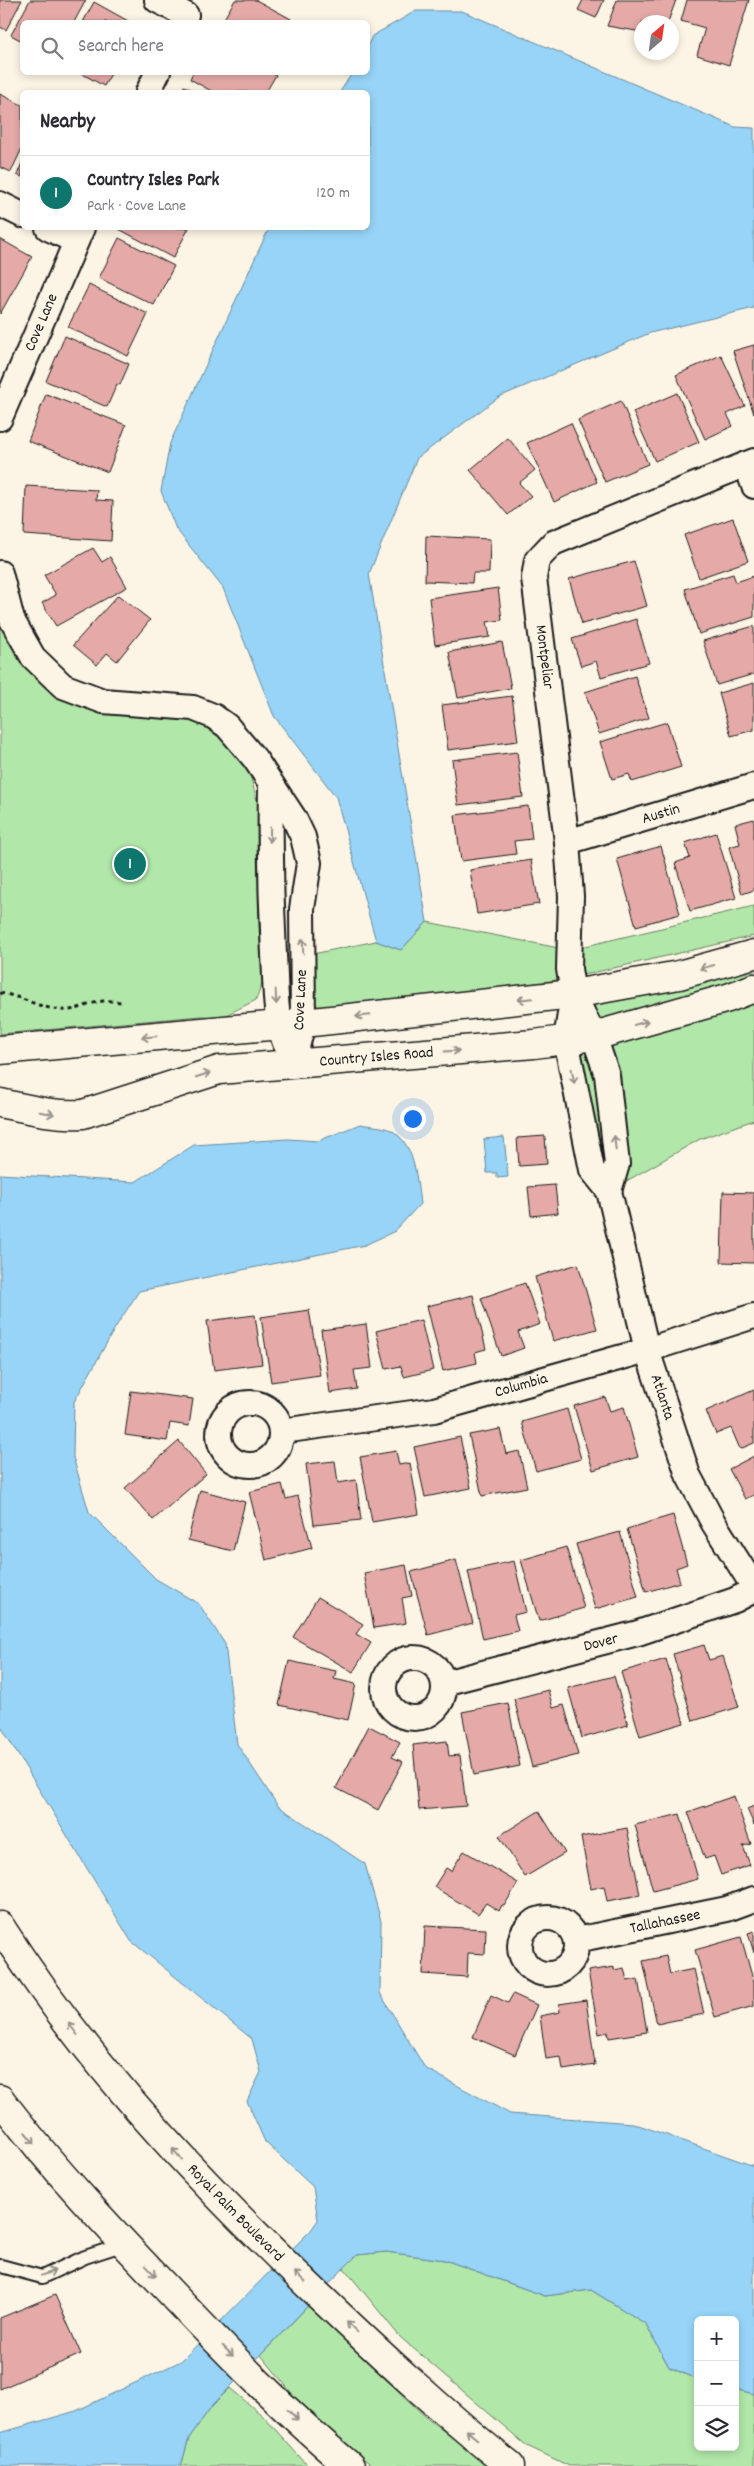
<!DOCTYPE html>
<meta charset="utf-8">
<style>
body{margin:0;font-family:Dekko,sans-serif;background:#f2f2f3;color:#2b2b33}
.controls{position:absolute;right:15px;bottom:15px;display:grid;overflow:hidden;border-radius:8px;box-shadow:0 2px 8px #0003}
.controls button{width:45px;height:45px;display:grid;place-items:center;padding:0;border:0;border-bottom:1px solid #e1e1e2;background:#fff;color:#2b2b33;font:25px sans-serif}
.compass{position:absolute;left:634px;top:15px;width:45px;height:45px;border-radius:50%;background:#fff;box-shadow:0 2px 8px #0003;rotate:29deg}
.you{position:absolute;left:412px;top:1118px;width:18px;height:18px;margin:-12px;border:4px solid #fff;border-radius:50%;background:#1a73e8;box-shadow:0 0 0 8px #1a73e833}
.badge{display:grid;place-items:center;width:32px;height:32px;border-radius:50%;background:#0f766e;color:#fff;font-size:16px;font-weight:700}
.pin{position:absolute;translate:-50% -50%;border:2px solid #fff;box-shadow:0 1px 5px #0006}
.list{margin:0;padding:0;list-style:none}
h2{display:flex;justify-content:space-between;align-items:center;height:65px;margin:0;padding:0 20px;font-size:21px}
h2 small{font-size:16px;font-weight:400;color:#7c7c81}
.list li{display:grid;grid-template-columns:32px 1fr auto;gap:15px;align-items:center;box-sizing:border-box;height:75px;padding:0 20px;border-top:1px solid #e1e1e2}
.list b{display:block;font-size:19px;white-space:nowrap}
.list p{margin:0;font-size:16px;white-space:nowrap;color:#7c7c81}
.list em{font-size:16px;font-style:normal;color:#7c7c81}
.icon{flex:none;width:28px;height:28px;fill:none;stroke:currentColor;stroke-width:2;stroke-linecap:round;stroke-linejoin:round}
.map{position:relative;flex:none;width:754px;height:2466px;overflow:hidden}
.search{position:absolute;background:#fff;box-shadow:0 2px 8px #0003;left:20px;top:20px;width:350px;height:55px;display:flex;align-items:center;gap:12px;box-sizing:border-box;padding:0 18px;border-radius:8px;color:#7c7c81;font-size:19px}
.panel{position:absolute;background:#fff;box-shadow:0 2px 8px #0003;left:20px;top:90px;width:350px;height:140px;border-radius:8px}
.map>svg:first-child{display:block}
.green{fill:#b1e7a9;stroke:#668262}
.water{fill:#97d4f8;stroke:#668aa0}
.building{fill:#e5aaa8;stroke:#1c1c1c}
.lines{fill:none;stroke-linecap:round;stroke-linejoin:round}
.lane-casing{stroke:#1c1c1c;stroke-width:16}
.street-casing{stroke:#1c1c1c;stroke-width:28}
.secondary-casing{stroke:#1c1c1c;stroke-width:31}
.primary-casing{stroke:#1c1c1c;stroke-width:31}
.path{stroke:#1c1c1c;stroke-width:3;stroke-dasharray:4 4;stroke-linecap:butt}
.lane{stroke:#fcf5e5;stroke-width:12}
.street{stroke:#fcf5e5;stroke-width:24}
.secondary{stroke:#fcf5e5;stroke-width:28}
.primary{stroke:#fcf5e5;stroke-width:28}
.oneway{stroke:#97938b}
.labels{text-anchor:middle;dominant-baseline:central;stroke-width:4.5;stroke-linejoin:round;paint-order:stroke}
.street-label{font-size:16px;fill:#1c1c1c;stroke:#fcf5e5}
</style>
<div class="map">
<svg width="754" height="2466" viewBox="0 0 754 2466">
<rect width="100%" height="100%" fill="#fcf5e5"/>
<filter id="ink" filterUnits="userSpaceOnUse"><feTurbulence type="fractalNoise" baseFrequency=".02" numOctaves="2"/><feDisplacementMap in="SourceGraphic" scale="10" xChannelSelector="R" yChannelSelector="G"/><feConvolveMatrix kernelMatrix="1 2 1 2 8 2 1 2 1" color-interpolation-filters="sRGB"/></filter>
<g filter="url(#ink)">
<!-- green -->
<g class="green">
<path d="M0 627 14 636 25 666 137 714 195 721 229 739 249 771 261 815 259 912 263 981 256 1000 222 1017 200 1016 0 1034Z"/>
<path d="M754 906V936L570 978 339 1012 322 1009 310 1001 303 956 376 941 401 950 427 922 569 950Z"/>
<path d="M754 954V1120L700 1139 609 1191 566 1040 573 994Z"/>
<path d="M386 2252 445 2260 545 2296 591 2290 646 2324 669 2367 698 2380V2447H735V2389L754 2394V2466H569L527 2446 400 2337 344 2268 357 2255Z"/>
<path d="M308 2306 429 2420 490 2466H373L339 2440 294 2396 261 2355Z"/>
<path d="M230 2388 264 2417 308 2466H181L189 2438 211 2407Z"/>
</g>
<!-- water -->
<g class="water">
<path d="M416 11H462L735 127 754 128V308L650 333 499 397 417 458 369 574 427 922 401 950 376 941 336 797 274 716 223 588 176 529 161 491 170 443 269 228H368V92H340L352 73 368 72V45L372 36Z"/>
<path d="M360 1124C370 1126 382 1126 391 1130 415 1143 417 1180 420 1204L395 1231 365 1245 139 1291 115 1328 74 1402 73 1457 89 1512 156 1579 199 1604 225 1644 237 1744 278 1806 365 1864 381 1921 380 1993 425 2068 510 2114 633 2123 754 2166V2394L735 2389V2320H698V2380L669 2367 646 2324 591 2290 545 2296 445 2260 386 2252 357 2255 344 2268 211 2407 189 2438 181 2466H0V2433L76 2411 181 2361 311 2230 318 2220 313 2187 265 2142 247 2101 261 2072 252 2039 131 1941 0 1725V1174L135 1182 194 1145 288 1139 318 1141Z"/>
<path d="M504 1137 508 1177 497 1178V1173H487L484 1139Z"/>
</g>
<!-- building -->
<g class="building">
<path d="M0 0H22L6 30 0 27Z"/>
<path d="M30 0H86L74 22H22V41L11 35Z"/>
<path d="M235 0H256L291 19 289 22H222Z"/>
<path d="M583 0H604L596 18 578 10Z"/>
<path d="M617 0H676L668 22H642V32L607 26Z"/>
<path d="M687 0H749L729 65 697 55 705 28 681 21Z"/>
<path d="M94 2 130 22H83Z"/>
<path d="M79 72H112L104 86Z"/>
<path d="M193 72H271L276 75 266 92H213L190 79Z"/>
<path d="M184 86 197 92H181Z"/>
<path d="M0 94 22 105V148L11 172 0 167Z"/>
<path d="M22 163V177L17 175Z"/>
<path d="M117 228H189L173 258Z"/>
<path d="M119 238 174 266 154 305 99 278Z"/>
<path d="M0 239 32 257 0 314Z"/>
<path d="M89 285 148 314 128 356 68 327Z"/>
<path d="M65 336 129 364 120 385 117 384 107 407 46 381Z"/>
<path d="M754 345V414L733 351Z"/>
<path d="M721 355 745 406 727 414 733 426 705 439 676 375Z"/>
<path d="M677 393 699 442 655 461 633 412Z"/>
<path d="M46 394 126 425 108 472 28 441Z"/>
<path d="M621 401 648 464 605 482 578 420Z"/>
<path d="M571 423 597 482 554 502 527 443Z"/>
<path d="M508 438 535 470 519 483 531 496 508 515 470 470Z"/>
<path d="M26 486 97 490 96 500 113 501 111 541 24 535Z"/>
<path d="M733 518 748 561 699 578 684 535Z"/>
<path d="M426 536 490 539 489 573H473L472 583 425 581Z"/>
<path d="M93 548 102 562 110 557 127 587 56 626 42 603 56 595 44 575Z"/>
<path d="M634 561 647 606 582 624 569 579Z"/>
<path d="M733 574 736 582 754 576V617L699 634 685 589Z"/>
<path d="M498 588 502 620 487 622 490 637 435 645 429 598Z"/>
<path d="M118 595 150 620 117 661 107 653 97 665 73 645Z"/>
<path d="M636 619 649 663 601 677 596 661 581 666 572 639Z"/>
<path d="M754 626V674L717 685 703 641Z"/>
<path d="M502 642 511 688 458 698 449 652Z"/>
<path d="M635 676 649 718 599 734 585 692Z"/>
<path d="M754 683V730L731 736 719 693Z"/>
<path d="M512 696 518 741 448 750 442 705Z"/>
<path d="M667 722 681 767 632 782 629 774 612 779 600 742Z"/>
<path d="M517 752 523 797 458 805 452 760Z"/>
<path d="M528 806 532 839 514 841 516 854 461 861 455 815Z"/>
<path d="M754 819V890L742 894 729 847 740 844 735 824Z"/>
<path d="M716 833 736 898 690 911 675 863 690 858 685 843Z"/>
<path d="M661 846 680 914 636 926 617 859Z"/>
<path d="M531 860 539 904 477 914 470 870Z"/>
<path d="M545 1136 547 1164 519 1166 517 1138Z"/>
<path d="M555 1185 558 1213 531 1216 528 1187Z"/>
<path d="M723 1192 754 1193V1263L721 1262Z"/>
<path d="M578 1264 597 1329 553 1341 535 1277Z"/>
<path d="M525 1283 540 1324 518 1332 524 1348 501 1356 481 1298Z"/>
<path d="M473 1295 486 1349 475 1352 477 1363 443 1371 427 1306Z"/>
<path d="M309 1310 320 1375 271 1382 261 1317Z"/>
<path d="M255 1315 262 1364 214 1370 207 1321Z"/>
<path d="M421 1320 433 1370 404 1377 401 1366 386 1369 376 1331Z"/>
<path d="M366 1324 372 1368 354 1370 357 1389 330 1393 321 1330Z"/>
<path d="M754 1390V1443L740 1449 731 1428 716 1434 706 1411Z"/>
<path d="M131 1391 193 1399 189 1426 170 1423 167 1441 125 1435Z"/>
<path d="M605 1397 610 1411 624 1407 638 1457 593 1470 574 1406Z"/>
<path d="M567 1409 581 1459 536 1471 522 1422Z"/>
<path d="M500 1429 506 1454 519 1451 527 1487 482 1496 469 1435Z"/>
<path d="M460 1437 471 1488 425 1497 414 1447Z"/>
<path d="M179 1441 206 1474 153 1520 125 1488Z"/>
<path d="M396 1451 399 1465 410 1463 419 1514 372 1522 360 1457Z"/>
<path d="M754 1456V1495L745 1499 729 1469Z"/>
<path d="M335 1461 338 1483 356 1480 361 1520 314 1525 306 1464Z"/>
<path d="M282 1484 286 1499 298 1496 312 1548 266 1560 249 1492Z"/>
<path d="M200 1490 245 1502 233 1551 188 1540Z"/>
<path d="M673 1515 687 1564 676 1568 680 1582 646 1592 627 1529Z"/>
<path d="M620 1532 638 1597 595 1609 576 1544Z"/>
<path d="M566 1547 584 1608 539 1621 521 1560Z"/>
<path d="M456 1560 473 1623 428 1635 411 1572Z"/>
<path d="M514 1561 526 1612 514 1615 518 1631 483 1639 468 1571Z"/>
<path d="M406 1565 412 1596 402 1598 406 1623 374 1628 364 1573Z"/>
<path d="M318 1597 363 1624 356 1634 371 1643 353 1672 293 1637Z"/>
<path d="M704 1645 709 1660 723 1656 739 1707 693 1721 673 1654Z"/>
<path d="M666 1659 684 1723 640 1736 621 1672Z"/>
<path d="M289 1661 336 1671 334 1679 356 1684 348 1720 279 1705Z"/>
<path d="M614 1676 628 1725 582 1738 568 1688Z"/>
<path d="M548 1690 553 1708 564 1705 578 1755 532 1767 514 1699Z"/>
<path d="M508 1703 520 1766 474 1775 462 1712Z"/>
<path d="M369 1726 400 1742 392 1757 403 1762 378 1810 336 1788Z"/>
<path d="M447 1741 449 1756 460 1755 466 1806 419 1810 413 1745Z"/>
<path d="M734 1796 751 1844 743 1846 750 1865 721 1875 714 1856 705 1859 688 1812Z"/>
<path d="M754 1806V1825L747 1809Z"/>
<path d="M539 1811 565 1853 525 1877 499 1836Z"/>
<path d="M680 1814 698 1879 653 1891 635 1825Z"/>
<path d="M627 1828 640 1895 607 1901 604 1886 591 1889 581 1837Z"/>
<path d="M464 1851 518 1883 504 1906 502 1905 499 1911 486 1903 478 1914 434 1887 446 1868 451 1871Z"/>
<path d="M425 1926 486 1929 485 1954 468 1953 467 1977 423 1974Z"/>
<path d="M754 1931V1953L748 1933Z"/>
<path d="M741 1937 754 1983V2006L715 2017 695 1950Z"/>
<path d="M666 1956 670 1974 694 1969 704 2014 657 2024 643 1961Z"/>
<path d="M614 1967V1970L624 1968 627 1981 638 1979 647 2032 609 2038 608 2032 599 2034 588 1971Z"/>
<path d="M513 1994 537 2005 515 2055 473 2037 491 1995 508 2003Z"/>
<path d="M586 2000 595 2065 563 2070 561 2057 546 2059 540 2016 560 2012 559 2004Z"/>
<path d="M55 2295 81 2354 0 2389V2318Z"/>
</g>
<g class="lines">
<defs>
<path id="lane" d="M1 2266 42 2277 85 2257 125 2244"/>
<g id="street">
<path d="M157 0 186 15"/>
<path d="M148 92 158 72"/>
<path d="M0 204 22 215"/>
<path d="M48 228 75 241"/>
<path id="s1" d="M0 418 82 228"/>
<path d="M746 464 754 486"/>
<path d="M0 573 12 620 33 657 63 686 103 701 193 708 213 716 227 726 255 759 294 818 303 837 309 863 302 909 303 1023 293 1063"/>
<path d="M271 786C270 843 271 899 274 955 276 985 274 1015 285 1043"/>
<path id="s2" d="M567 842 754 786"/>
<path id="s3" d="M573 994 566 1040 592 1170 609 1191 647 1350 688 1475 713 1522 754 1587"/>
<path d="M609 1191 617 1164 607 1075 594 1036 573 994 569 969 571 896 567 842 534 578 537 560 553 543 754 461"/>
<circle cx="250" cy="1434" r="31"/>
<path id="s4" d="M282 1431 434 1410 647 1350 754 1316"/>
<circle cx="414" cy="1688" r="30"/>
<path id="s5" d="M444 1683 638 1633 735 1600 754 1590"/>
<circle cx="548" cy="1946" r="28"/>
<path id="s6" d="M576 1940 727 1909 754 1899"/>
</g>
<g id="secondary">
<path d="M0 1050 303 1023 573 994 679 975 754 954"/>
<path id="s7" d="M0 1103C29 1109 54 1116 83 1114L219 1070 534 1044 594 1036 728 998 754 988"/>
</g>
<g id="primary">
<path id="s8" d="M0 1926C87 2063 198 2180 315 2292 378 2352 442 2412 510 2466"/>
<path d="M0 2099C53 2169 113 2232 173 2295 229 2354 287 2414 350 2466"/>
</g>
</defs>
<!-- lane casing -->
<use href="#lane" class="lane-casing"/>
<!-- street casing -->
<use href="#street" class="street-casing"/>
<!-- secondary casing -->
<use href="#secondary" class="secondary-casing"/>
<!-- primary casing -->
<use href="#primary" class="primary-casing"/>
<!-- path -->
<path class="path" d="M0 993C21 996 39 1008 61 1010 76 1012 88 1003 103 1001 109 1000 117 1002 123 1002"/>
<!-- lane -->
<use href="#lane" class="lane"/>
<!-- street -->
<use href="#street" class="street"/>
<!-- secondary -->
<use href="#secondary" class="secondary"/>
<!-- primary -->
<use href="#primary" class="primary"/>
</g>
<!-- one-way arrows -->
<defs><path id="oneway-shaft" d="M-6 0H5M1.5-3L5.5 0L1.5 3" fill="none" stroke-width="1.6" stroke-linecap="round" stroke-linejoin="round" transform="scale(1.25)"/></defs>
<g class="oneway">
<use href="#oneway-shaft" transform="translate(270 835) rotate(91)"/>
<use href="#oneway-shaft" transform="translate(303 946) rotate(-91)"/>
<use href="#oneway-shaft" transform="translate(707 967) rotate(165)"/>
<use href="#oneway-shaft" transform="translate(276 997) rotate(87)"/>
<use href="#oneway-shaft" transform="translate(525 999) rotate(174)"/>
<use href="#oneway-shaft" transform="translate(363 1016) rotate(174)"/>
<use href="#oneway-shaft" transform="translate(641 1023) rotate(-16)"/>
<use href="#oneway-shaft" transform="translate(149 1037) rotate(175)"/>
<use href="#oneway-shaft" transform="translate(452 1051) rotate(-4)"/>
<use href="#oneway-shaft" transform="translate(203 1075) rotate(-18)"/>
<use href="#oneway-shaft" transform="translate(573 1076) rotate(79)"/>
<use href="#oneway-shaft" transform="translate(47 1113) rotate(10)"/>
<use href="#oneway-shaft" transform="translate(615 1143) rotate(-96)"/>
<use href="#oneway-shaft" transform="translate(73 2029) rotate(-127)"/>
<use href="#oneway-shaft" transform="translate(30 2138) rotate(50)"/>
<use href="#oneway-shaft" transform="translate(177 2154) rotate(-132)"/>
<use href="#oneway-shaft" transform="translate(151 2271) rotate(46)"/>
<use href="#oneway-shaft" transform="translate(48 2273) rotate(-21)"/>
<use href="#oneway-shaft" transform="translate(300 2277) rotate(-136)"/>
<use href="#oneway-shaft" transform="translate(352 2327) rotate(-136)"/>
<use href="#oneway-shaft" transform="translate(228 2351) rotate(45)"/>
<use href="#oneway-shaft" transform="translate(293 2415) rotate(44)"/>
<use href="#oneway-shaft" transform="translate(472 2435) rotate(-140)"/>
</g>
</g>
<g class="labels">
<!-- street labels -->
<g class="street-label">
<text stroke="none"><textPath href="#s1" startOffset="104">Cove Lane</textPath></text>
<text transform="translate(544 657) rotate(83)">Montpeliar</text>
<text stroke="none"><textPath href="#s2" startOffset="98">Austin</textPath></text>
<text transform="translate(301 1000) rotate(-87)">Cove Lane</text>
<text stroke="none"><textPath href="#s7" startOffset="385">Country Isles Road</textPath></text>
<text stroke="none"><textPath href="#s4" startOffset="244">Columbia</textPath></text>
<text stroke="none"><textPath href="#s3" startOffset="419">Atlanta</textPath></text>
<text stroke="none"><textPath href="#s5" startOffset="162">Dover</textPath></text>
<text stroke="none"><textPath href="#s6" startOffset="91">Tallahassee</textPath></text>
<text stroke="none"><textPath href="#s8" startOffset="372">Royal Palm Boulevard</textPath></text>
</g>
</g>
</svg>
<div class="controls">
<button>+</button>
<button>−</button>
<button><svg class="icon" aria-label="layers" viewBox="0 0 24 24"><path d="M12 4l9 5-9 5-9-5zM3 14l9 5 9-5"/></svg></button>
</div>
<svg class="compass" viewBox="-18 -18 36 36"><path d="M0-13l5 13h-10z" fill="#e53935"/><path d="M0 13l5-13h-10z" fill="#7c7c81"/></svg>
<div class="you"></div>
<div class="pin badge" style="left:130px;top:864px">1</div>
<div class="search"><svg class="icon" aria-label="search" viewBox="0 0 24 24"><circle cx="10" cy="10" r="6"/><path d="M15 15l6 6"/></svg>Search here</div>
<section class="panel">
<h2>Nearby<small></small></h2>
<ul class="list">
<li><span class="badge">1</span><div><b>Country Isles Park</b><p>Park · Cove Lane</p></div><em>120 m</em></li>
</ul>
</section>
</div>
